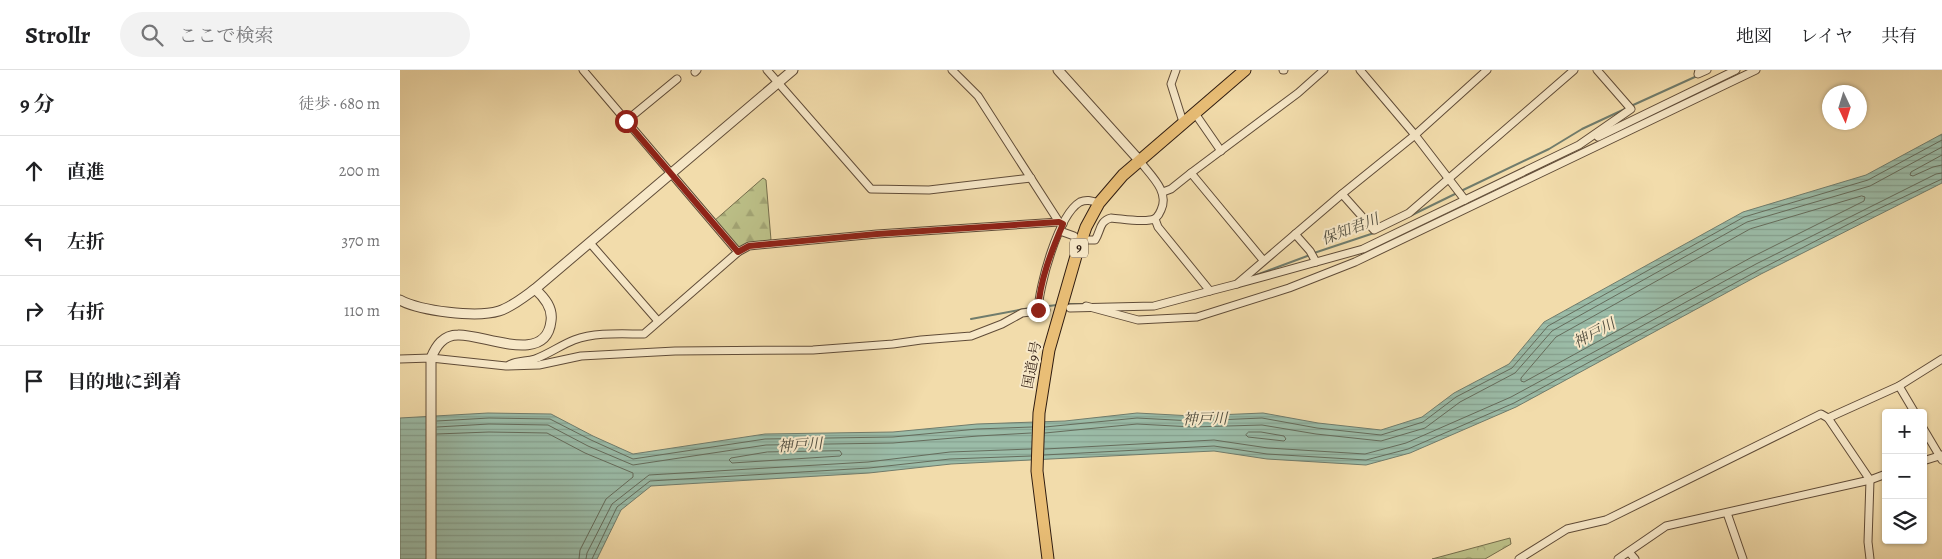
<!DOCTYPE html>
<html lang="ja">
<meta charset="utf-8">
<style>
body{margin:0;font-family:Alegreya,"Noto Serif JP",serif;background:#f2f2f2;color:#202124}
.controls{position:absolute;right:15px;bottom:15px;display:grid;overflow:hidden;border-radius:5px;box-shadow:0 1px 4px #0004}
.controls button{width:45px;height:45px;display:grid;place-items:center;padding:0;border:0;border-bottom:1px solid #e0e0e0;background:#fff;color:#202124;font:25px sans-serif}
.compass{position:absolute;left:1422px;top:15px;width:45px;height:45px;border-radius:50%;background:#fff;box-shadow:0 1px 4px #0004;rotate:176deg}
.stop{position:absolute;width:15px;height:15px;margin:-11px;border:4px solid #8f2418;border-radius:50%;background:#fff}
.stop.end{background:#8f2418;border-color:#fff;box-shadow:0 1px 5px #0008}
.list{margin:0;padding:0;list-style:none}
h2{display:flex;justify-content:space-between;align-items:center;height:65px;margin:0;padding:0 20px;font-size:21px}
h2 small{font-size:16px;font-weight:400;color:#757577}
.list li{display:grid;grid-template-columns:32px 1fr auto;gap:15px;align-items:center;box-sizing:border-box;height:70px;padding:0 20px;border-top:1px solid #e0e0e0}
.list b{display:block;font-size:19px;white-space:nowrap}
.list em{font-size:16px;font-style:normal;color:#757577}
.icon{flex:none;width:28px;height:28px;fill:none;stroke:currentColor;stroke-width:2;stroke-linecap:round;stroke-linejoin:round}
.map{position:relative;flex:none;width:1542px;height:489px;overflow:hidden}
header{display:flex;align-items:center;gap:30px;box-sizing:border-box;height:70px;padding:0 25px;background:#fff;border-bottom:1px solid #e0e0e0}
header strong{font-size:24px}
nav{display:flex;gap:28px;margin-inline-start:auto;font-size:18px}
.search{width:350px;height:45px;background:#f2f2f2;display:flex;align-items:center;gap:12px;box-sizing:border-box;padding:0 18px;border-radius:28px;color:#757577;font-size:19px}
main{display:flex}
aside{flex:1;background:#fff}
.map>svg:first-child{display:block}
.forest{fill:url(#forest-firs);stroke:#766e4c}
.park{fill:url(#park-crowns);stroke:#766e4c}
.water{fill:url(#water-rules);stroke:#707c6c}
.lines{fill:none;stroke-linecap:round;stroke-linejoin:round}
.shore{stroke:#656c5c;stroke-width:1}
.stream{stroke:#707c6c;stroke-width:2}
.minor-casing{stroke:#604c38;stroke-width:9}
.tertiary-casing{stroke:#604c38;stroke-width:11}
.trunk-casing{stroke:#2f1c11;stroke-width:13}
.minor{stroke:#f7e8c8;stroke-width:7}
.tertiary{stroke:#f7e8c8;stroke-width:9}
.trunk{stroke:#e9be76;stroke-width:11}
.route{stroke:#8f2418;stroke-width:6}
.labels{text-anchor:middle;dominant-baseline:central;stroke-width:4;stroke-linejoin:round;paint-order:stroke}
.shield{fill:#f7e8c8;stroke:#6b5948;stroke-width:1}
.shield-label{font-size:12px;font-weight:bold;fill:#2f1c11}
.street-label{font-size:14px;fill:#2f1c11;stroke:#f7e8c8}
.water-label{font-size:15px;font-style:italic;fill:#4f4c3e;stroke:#f7e8c8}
</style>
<header>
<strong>Strollr</strong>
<div class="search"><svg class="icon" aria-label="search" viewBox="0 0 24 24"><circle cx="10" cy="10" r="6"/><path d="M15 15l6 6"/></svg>ここで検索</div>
<nav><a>地図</a><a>レイヤ</a><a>共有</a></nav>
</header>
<main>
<aside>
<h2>9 分<small>徒歩 · 680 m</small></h2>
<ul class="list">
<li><svg class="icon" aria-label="ahead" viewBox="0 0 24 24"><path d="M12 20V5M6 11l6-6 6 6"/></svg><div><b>直進</b></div><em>200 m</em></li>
<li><svg class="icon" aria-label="left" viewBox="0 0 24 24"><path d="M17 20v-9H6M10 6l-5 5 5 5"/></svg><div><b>左折</b></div><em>370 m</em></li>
<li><svg class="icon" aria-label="right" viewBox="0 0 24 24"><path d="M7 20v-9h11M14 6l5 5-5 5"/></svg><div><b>右折</b></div><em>110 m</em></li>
<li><svg class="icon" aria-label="arrive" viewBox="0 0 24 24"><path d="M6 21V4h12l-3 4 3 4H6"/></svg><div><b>目的地に到着</b></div></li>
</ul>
</aside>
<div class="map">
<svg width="1542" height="489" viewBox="0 0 1542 489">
<defs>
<pattern id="forest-firs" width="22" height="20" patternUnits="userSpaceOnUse" patternTransform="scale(1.25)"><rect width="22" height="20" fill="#bcc088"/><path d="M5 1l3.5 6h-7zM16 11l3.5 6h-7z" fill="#a2a474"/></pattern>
<pattern id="park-crowns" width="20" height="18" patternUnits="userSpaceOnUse" patternTransform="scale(1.25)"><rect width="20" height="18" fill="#bcc088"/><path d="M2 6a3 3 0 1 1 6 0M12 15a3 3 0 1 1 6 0" fill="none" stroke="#a2a474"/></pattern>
<pattern id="water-rules" width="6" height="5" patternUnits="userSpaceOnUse" patternTransform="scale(1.25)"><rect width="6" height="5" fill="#9bbca8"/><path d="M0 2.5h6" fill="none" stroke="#86a190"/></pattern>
</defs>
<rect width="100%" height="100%" fill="#f2dcab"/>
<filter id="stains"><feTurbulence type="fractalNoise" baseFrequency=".004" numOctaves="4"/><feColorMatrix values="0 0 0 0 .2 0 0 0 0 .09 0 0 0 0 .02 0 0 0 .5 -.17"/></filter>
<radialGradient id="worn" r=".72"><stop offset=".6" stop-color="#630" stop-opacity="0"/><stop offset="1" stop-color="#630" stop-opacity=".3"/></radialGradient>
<!-- forest -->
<path class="forest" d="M363 108 366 110 371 170 349 173 339 178 314 151Z"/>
<!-- park -->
<path class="park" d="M1110 468 1111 474 1085 489H1032Z"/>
<!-- water -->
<path class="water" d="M1542 64V113L1361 204 1116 337 1010 383 966 395 867 389 814 381 750 384 551 394 469 403 251 416 221 440 197 489H0V348L88 343 151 344 193 366 233 384 365 364 493 362 577 354 665 351 737 343 793 346 863 343 918 353 981 360 1022 347 1054 323 1109 294 1144 252 1343 142 1466 105Z"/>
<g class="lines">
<!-- shore -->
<g class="shore">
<path d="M1542 85 1511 102 1510 105 1513 106 1533 97 1542 95"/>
<path d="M1462 126 1465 127 1464 131 1352 187 1124 312 1121 311V308L1156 267 1350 159Z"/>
<path d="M37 351 89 348 150 349 191 370 233 389 365 369 493 367 577 359 632 357"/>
<path d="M37 357 89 354 148 355 188 376 233 395 366 375 493 373 578 366 631 363"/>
<path d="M645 357 737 348 793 351 862 348 917 358 981 365 1023 352 1056 327 1112 298 1148 256 1344 147 1468 110 1542 70"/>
<path d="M849 362H861L884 366 886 369 884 371 848 367 846 365Z"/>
<path d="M645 363 737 354 793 357 862 355 916 364 981 371 1025 358 1060 332 1115 303 1152 261 1347 152 1470 116 1542 77"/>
<path d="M37 364 89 362 147 363 185 383 233 403V407L206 429 180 480 179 489"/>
<path d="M645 379 814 370 868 378 965 384 1006 373 1111 327 1356 194 1536 104 1542 103"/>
<path d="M440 381 442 384 440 386 332 393 329 390 331 388 367 382Z"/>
<path d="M644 385 814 376 867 384 966 390 1008 379 1114 333 1359 200 1478 139 1542 109"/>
<path d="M186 489 187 483 212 434 249 405 468 392 550 382 631 379"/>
<path d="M192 489 217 437 250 411 469 398 550 389 631 386"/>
</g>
<!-- stream -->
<g class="stream">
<path d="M1231 36 1297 6"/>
<path d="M1061 121 1149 79 1182 59 1227 38"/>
<path d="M1012 145 1057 123"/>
<path d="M914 183 974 163"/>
<path d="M851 207 910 185"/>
<path d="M667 234H710"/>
<path d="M640 237 657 235"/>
<path d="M571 249 635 237"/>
</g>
<defs>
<g id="minor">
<path d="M183 0 338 182"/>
<path d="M367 0 471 119 529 120 631 108"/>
<path d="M552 0 578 26 659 152"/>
<path d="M776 0 771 14 783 52"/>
<path d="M883 0H884"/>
<path d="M960 0 1015 65 1065 130"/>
<path d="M1299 0 1298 4 1307 0"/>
<path d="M295 2 297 0"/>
<path d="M794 42 821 81"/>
<path d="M226 51 277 9"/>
<path d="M1198 67 1336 0"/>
<path d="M791 103 898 23 924 0"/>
<path d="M763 122 771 119 791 103 863 190"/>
<path d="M942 124 974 160 1009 143 1174 0"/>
<path d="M755 149 758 157 810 221 837 214 942 124 1015 65 1087 0"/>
<path d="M660 161 674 166"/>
<path d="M895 164 910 181 916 192"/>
<path d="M687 170H695C701 161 699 151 711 148 723 149 738 152 750 150 756 150 759 145 761 140 770 121 750 105 739 90"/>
<path d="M190 173 258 251"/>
<path d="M837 214 963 179 1179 75 1231 39 1197 0"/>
<path d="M686 236 738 250 797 247 889 218 955 192 1356 0"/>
<path d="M670 238 754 236 810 221"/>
<path d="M638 241C639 216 658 145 680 132 687 129 692 131 699 133"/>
<path d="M0 289 31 288 106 296 139 295 181 286 275 281 413 280 493 274 521 270 571 266 602 254 622 243 646 240"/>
<path d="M109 295C118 290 126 292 135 289 149 284 161 275 174 270 196 262 221 264 244 264L338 182 349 176 477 164 659 152 663 154"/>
<path d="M1499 316 1515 343"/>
<path d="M1428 348 1499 316 1542 289"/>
<path d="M1523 358 1542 390"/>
<path d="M1523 391 1542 385"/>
<path d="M1327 443 1343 489"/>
<path d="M1229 482 1235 489"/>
<path d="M1119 489 1167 459 1206 450 1421 344 1428 348 1470 410 1468 472 1470 489"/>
<path d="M1218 489 1266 456 1470 410 1486 404"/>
</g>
<g id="tertiary">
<path d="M658 0 739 90"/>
<path d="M0 230C21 241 76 248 99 241 112 237 124 227 135 219L393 0"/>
<path d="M31 489V288C36 276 43 265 58 265 84 264 146 296 151 251 153 238 145 228 135 219"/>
</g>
<path id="trunk" d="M648 489 637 401 639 343 649 280 676 186 686 157 699 133 723 105 845 0"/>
</defs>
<!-- minor casing -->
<use href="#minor" class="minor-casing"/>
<!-- tertiary casing -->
<use href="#tertiary" class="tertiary-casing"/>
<!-- trunk casing -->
<use href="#trunk" class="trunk-casing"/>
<!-- minor -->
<use href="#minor" class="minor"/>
<!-- tertiary -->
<use href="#tertiary" class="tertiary"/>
<!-- trunk -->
<use href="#trunk" class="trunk"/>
</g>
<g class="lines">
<!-- route -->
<path class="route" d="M226 51 338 182 349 176 477 164 659 152 663 154C651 182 640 210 638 240"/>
</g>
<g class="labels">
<!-- shield labels -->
<rect class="shield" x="670" y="168.5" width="18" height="19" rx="4"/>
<g class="shield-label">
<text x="679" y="178">9</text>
</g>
<!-- street labels -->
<g class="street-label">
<text transform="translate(632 295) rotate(-79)">国道9号</text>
</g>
<!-- water labels -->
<g class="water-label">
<text transform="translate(950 159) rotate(-21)">保知君川</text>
<text transform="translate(1194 263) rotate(-28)">神戸川</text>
<text transform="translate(805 349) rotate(-1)">神戸川</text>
<text transform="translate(400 375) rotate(-4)">神戸川</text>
</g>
</g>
<rect width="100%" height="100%" filter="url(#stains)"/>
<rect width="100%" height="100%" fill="url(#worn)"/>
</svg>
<div class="controls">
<button>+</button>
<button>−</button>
<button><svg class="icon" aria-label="layers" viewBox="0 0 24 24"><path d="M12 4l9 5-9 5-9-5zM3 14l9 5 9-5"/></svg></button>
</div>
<svg class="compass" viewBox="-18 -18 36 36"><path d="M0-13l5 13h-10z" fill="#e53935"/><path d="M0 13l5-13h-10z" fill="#757577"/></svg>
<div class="stop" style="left:226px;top:51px"></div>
<div class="stop end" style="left:638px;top:240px"></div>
</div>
</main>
